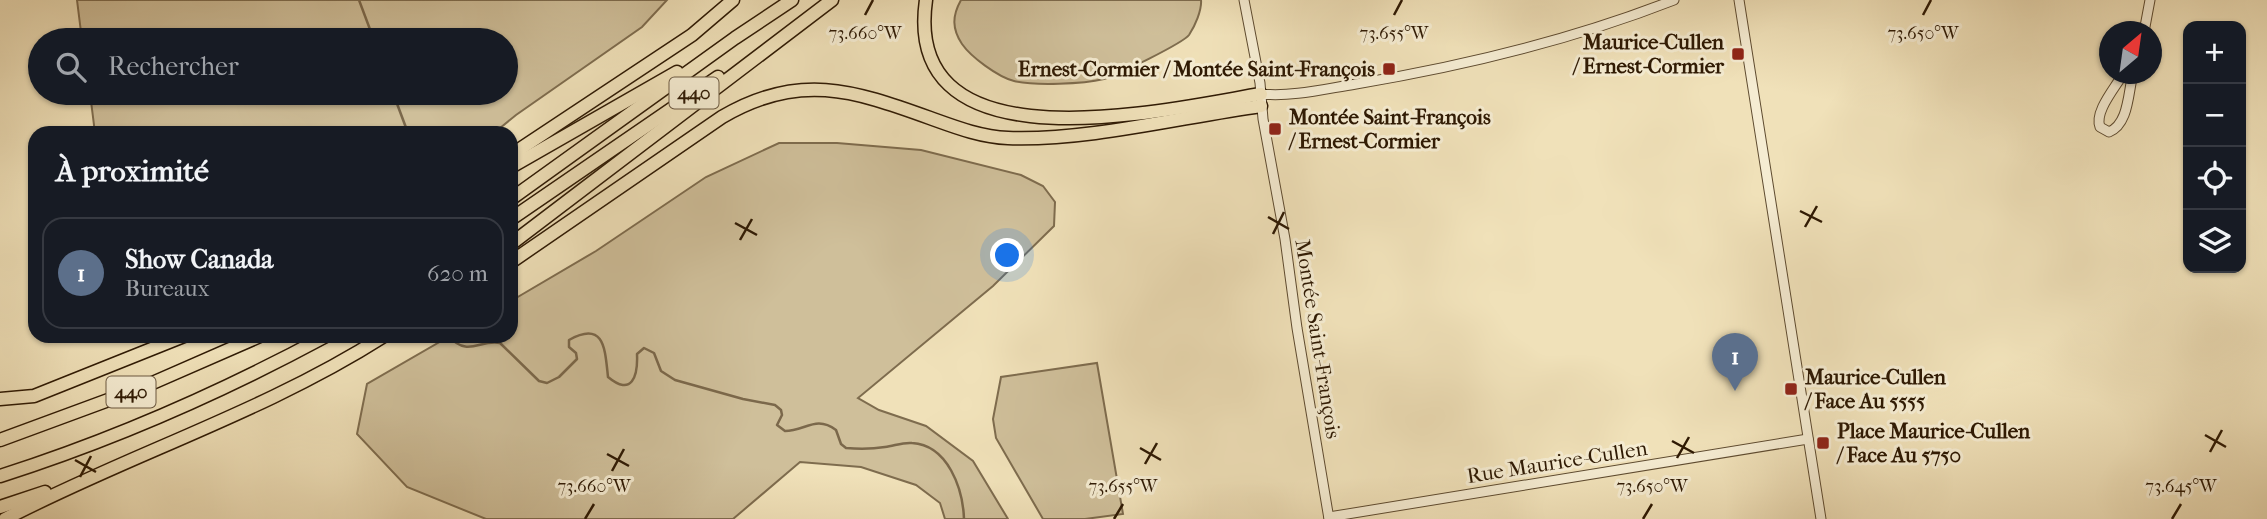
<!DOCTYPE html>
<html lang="fr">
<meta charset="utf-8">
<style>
body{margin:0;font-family:"IM FELL French Canon",serif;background:#242831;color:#f1f3f6}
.controls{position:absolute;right:21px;top:21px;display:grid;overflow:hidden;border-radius:14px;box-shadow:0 2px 5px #0004}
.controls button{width:63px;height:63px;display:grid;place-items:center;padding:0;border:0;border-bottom:2px solid #363941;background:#171b24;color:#f1f3f6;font:35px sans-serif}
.compass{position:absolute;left:2099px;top:21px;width:63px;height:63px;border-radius:50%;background:#171b24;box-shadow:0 2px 5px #0004;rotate:29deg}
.you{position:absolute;left:1008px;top:256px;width:24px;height:24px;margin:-18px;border:5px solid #fff;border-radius:50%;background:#1a73e8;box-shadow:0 0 0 10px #1a73e833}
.badge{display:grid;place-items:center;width:46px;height:46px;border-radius:50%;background:#2563eb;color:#fff;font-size:23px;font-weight:700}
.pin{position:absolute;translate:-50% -58px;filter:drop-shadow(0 2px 4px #0008)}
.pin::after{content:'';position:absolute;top:37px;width:24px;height:21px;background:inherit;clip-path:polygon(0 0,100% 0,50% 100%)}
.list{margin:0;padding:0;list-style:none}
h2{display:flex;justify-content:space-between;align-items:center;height:91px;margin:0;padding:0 28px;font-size:30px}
h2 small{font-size:23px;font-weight:400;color:#9ea1a6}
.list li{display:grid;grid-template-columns:46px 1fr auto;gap:21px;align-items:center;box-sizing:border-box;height:112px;margin:0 14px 14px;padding:0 14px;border:2px solid #363941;border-radius:21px}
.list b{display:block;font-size:26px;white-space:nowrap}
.list p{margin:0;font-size:23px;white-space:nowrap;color:#9ea1a6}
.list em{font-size:23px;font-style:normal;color:#9ea1a6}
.icon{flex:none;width:38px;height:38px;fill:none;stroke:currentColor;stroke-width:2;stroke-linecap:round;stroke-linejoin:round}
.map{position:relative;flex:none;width:2267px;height:519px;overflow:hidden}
.search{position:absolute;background:#171b24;box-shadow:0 2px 5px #0004;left:28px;top:28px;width:490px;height:77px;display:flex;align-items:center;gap:18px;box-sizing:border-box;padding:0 24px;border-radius:38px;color:#9ea1a6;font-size:26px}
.panel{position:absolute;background:#171b24;box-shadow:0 2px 5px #0004;left:28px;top:126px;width:490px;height:217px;border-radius:21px}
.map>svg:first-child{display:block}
.green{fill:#cfbf9a;stroke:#7e6c4e;stroke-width:2}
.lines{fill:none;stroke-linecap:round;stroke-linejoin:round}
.stream{stroke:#7b684b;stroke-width:2.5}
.minor-casing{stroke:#5e4b30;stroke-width:11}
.highway-casing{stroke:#2e1903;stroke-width:15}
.minor{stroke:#f5ecd2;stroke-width:9}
.highway{stroke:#f0e1b9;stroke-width:12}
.ticks{fill:none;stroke:#2e1903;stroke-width:2.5}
.poi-dot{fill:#8f2418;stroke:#f5ecd2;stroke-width:2.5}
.labels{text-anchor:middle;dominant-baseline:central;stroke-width:6;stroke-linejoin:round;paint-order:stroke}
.shield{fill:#f5ecd2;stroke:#6a5841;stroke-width:2}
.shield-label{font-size:19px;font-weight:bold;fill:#2e1903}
.poi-label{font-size:21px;font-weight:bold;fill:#2e1903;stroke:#f5ecd2;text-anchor:start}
.street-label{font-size:21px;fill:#2e1903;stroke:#f5ecd2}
.ticks-label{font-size:18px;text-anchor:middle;fill:#2e1903;stroke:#f5ecd2;stroke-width:6;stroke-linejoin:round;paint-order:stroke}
</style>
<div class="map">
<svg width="2267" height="519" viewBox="0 0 2267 519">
<rect width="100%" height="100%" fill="#f0e1b9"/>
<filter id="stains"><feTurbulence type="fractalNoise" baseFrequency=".00286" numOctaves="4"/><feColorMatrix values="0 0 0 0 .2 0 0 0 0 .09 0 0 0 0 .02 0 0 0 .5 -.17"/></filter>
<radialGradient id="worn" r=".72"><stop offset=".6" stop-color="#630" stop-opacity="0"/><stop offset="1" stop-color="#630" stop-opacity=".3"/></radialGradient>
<!-- green -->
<g class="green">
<path d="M77 0H667L642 27 516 115 494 133H95L90 93H506V40H82Z"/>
<path d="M961 0H1201C1202 10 1195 26 1189 35 1183 43 1116 76 1104 79 1083 84 1035 86 1014 81 998 77 971 57 962 44 952 29 952 16 961 0Z"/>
<path d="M779 143H837L921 150 1021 175 1043 186 1055 202 1054 226 993 286 858 398 879 410 926 426 973 461 1008 519H945L940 503 916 485 861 467 800 462 733 519H486L407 487 357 434 367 384 450 336H511V301L596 251 706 177Z"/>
<path d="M1097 363 1123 514 1085 519H1043L996 438 993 419 1001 377Z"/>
</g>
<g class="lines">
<!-- stream -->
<g class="stream">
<path d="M359 0 374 40"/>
<path d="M393 93 408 133"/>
<path d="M448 336C469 358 479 339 500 343L539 381 547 383 559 377 577 359 576 353 569 347V340C605 320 605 350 608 377 632 397 638 376 637 354L644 348 654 353 661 371 675 380 743 399 775 405 781 410 782 415 777 425 785 431C805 431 816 415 836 430L841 444 846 448C859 449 872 449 885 447 894 446 903 442 912 443 948 445 963 489 964 519"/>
</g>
<defs>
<g id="minor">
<path d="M1244 0 1260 83 1263 119 1285 239 1297 328 1329 519"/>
<path d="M1739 0 1821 519"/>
<path d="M2144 32 2150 0"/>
<path d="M2123 74C2115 88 2094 112 2100 127L2109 132C2129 124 2128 92 2133 74"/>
<path d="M1261 94C1293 97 1324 89 1356 84 1464 66 1572 40 1674 0"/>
<path d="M1329 517 1808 439"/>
</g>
<g id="highway">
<path d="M926 0C901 173 1169 109 1261 94"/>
<path d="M511 155 692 35 733 0"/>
<path d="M511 167 677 72"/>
<path d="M511 199 735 38 792 0"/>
<path d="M511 219 718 77"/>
<path d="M511 244 832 0"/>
<path d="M511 262 722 117C798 72 853 90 930 118 955 127 981 137 1008 138 1087 141 1181 117 1261 106"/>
<path d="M0 399 34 396 184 336"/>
<path d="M0 440 141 388 260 336"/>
<path d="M0 476C113 440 222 392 326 336"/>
<path d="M0 507 45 492"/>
<path d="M5 519C130 454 265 412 384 336"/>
</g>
</defs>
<!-- minor casing -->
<use href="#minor" class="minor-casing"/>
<!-- highway casing -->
<use href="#highway" class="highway-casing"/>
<!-- minor -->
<use href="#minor" class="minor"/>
<!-- highway -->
<use href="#highway" class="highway"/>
</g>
<!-- ticks -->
<path class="ticks" d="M865 15 873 0M1394 15 1402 0M1923 15 1931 0M1800 211 1822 222M1268 217 1289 229M735 223 757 235M1805 227 1817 206M1273 234 1284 212M740 240 752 219M2205 435 2226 447M1672 441 1694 453M1140 448 1161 460M2210 452 2222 430M607 454 629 466M1677 458 1689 437M75 460 96 472M1145 464 1157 443M612 471 624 449M80 477 91 456M585 519 594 504M1114 519 1123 504M1643 519 1652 504M2172 519 2181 504"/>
<!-- markers -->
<g class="poi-dot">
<rect x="1731" y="47" width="14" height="14" rx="3.5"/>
<rect x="1382" y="62" width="14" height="14" rx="3.5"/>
<rect x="1268" y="122" width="14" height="14" rx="3.5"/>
<rect x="1784" y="382" width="14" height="14" rx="3.5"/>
<rect x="1816" y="436" width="14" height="14" rx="3.5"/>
</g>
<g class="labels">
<!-- shield labels -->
<g class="shield">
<rect x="669.5" y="77.5" width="49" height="31" rx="5"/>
<rect x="106.5" y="376.5" width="49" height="31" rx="5"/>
</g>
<g class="shield-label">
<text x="694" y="93">440</text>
<text x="131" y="392">440</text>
</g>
<!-- poi labels -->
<g class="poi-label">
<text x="1724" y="42" text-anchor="end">Maurice-Cullen<tspan x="1724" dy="24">/ Ernest-Cormier</tspan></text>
<text x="1375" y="69" text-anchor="end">Ernest-Cormier / Montée Saint-François</text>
<text x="1289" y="117">Montée Saint-François<tspan x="1289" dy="24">/ Ernest-Cormier</tspan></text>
<text x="1805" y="377">Maurice-Cullen<tspan x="1805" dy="24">/ Face Au 5555</tspan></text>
<text x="1837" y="431">Place Maurice-Cullen<tspan x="1837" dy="24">/ Face Au 5750</tspan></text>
</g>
<!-- street labels -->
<g class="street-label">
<text transform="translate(1318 339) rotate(81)">Montée Saint-François</text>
<text transform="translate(1557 462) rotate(-9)">Rue Maurice-Cullen</text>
</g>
</g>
<g class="ticks-label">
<text x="865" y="39">73.660°W</text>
<text x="1394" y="39">73.655°W</text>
<text x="1923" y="39">73.650°W</text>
<text x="594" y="492">73.660°W</text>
<text x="1123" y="492">73.655°W</text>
<text x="1652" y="492">73.650°W</text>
<text x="2181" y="492">73.645°W</text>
</g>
<rect width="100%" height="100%" filter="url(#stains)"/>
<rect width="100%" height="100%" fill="url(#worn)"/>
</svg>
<div class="controls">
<button>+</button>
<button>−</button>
<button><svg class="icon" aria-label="locate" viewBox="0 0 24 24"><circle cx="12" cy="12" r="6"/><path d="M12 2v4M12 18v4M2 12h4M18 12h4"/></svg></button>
<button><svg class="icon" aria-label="layers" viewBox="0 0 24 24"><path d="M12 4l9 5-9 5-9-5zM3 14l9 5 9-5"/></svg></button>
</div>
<svg class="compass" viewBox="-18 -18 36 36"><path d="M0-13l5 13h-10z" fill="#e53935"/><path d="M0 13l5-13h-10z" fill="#9ea1a6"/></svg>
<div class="you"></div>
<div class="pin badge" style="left:1735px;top:391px;background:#5c6f8a">1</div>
<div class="search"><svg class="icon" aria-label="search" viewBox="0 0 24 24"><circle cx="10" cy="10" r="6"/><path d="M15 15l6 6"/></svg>Rechercher</div>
<section class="panel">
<h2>À proximité<small></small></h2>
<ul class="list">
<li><span class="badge" style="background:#5c6f8a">1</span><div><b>Show Canada</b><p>Bureaux</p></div><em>620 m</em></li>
</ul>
</section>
</div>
